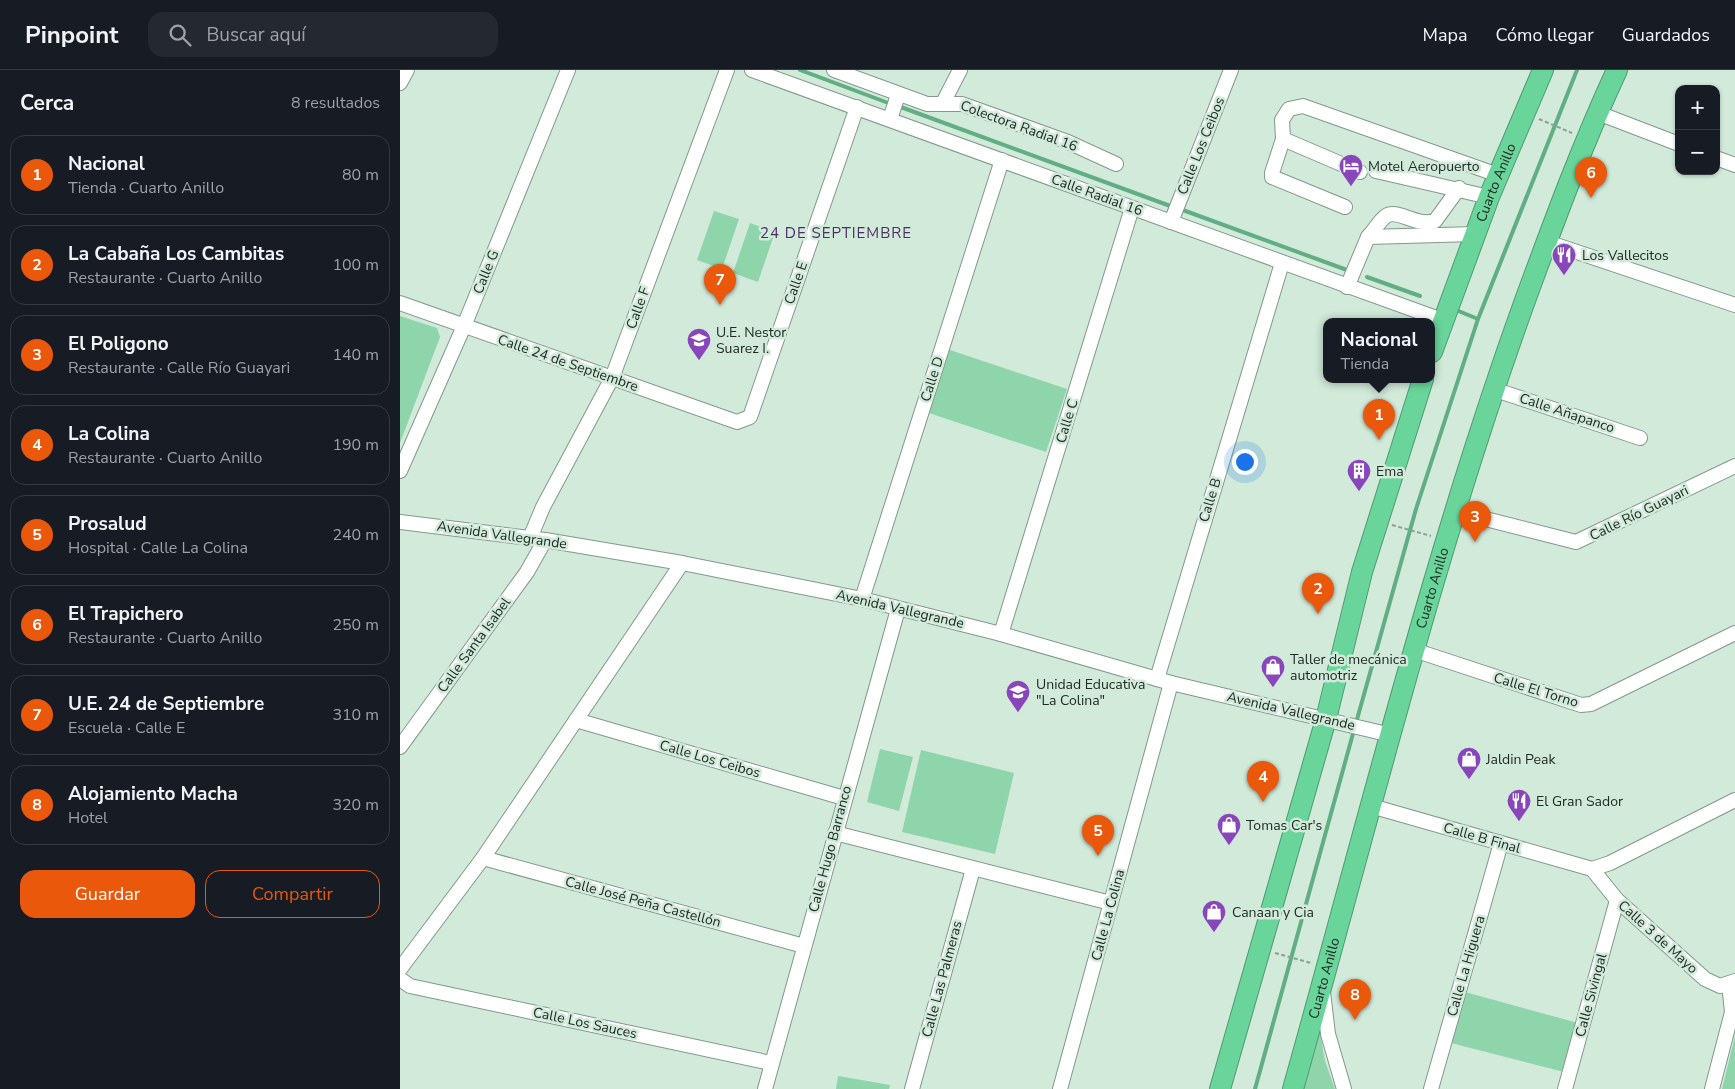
<!DOCTYPE html>
<html lang="es">
<meta charset="utf-8">
<style>
body{margin:0;font-family:"Nunito Sans",sans-serif;background:#242831;color:#f1f3f6}
.controls{position:absolute;right:15px;top:15px;display:grid;overflow:hidden;border-radius:10px;box-shadow:0 1px 4px #0004}
.controls button{width:45px;height:45px;display:grid;place-items:center;padding:0;border:0;border-bottom:1px solid #363941;background:#171b24;color:#f1f3f6;font:25px sans-serif}
.you{position:absolute;left:844px;top:391px;width:18px;height:18px;margin:-12px;border:4px solid #fff;border-radius:50%;background:#1a73e8;box-shadow:0 0 0 8px #1a73e833}
.badge{display:grid;place-items:center;width:32px;height:32px;border-radius:50%;background:#ea580c;color:#fff;font-size:16px;font-weight:700}
.pin{position:absolute;translate:-50% -41px;filter:drop-shadow(0 1px 2px #0008)}
.pin::after{content:'';position:absolute;top:26px;width:18px;height:15px;background:inherit;clip-path:polygon(0 0,100% 0,50% 100%)}
.popup{position:absolute;left:923px;top:248px;width:112px;height:65px;box-sizing:border-box;display:grid;place-content:center;border-radius:10px;background:#171b24;filter:drop-shadow(0 1px 4px #0005);font-size:16px;white-space:nowrap;color:#9ea1a6}
.popup b{font-size:19px;color:#f1f3f6}
.popup::after{content:'';position:absolute;left:50%;top:100%;margin-left:-10px;border:10px solid transparent;border-top-color:#171b24}
.list{margin:0;padding:0;list-style:none}
h2{display:flex;justify-content:space-between;align-items:center;height:65px;margin:0;padding:0 20px;font-size:21px}
h2 small{font-size:16px;font-weight:400;color:#9ea1a6}
.list li{display:grid;grid-template-columns:32px 1fr auto;gap:15px;align-items:center;box-sizing:border-box;height:80px;margin:0 10px 10px;padding:0 10px;border:1px solid #363941;border-radius:15px}
.list b{display:block;font-size:19px;white-space:nowrap}
.list p{margin:0;font-size:16px;white-space:nowrap;color:#9ea1a6}
.list em{font-size:16px;font-style:normal;color:#9ea1a6}
.actions{display:flex;gap:10px;padding:15px 20px}
.actions a{flex:1;padding:11px 0;border:1px solid #ea580c;border-radius:15px;text-align:center;font-size:18px;color:#ea580c}
.actions .main{background:#ea580c;color:#fff}
.icon{flex:none;width:28px;height:28px;fill:none;stroke:currentColor;stroke-width:2;stroke-linecap:round;stroke-linejoin:round}
.map{position:relative;flex:none;width:1335px;height:1019px;overflow:hidden}
header{display:flex;align-items:center;gap:30px;box-sizing:border-box;height:70px;padding:0 25px;background:#171b24;border-bottom:1px solid #363941}
header strong{font-size:24px}
nav{display:flex;gap:28px;margin-inline-start:auto;font-size:18px}
.search{width:350px;height:45px;background:#242831;display:flex;align-items:center;gap:12px;box-sizing:border-box;padding:0 18px;border-radius:15px;color:#9ea1a6;font-size:19px}
main{display:flex}
aside{flex:1;background:#171b24}
.map>svg:first-child{display:block}
.green{fill:#8ed5ac}
.lines{fill:none;stroke-linecap:round;stroke-linejoin:round}
.stream{stroke:#62ae84;stroke-width:4}
.minor-casing{stroke:#82998b;stroke-width:16}
.highway-casing{stroke:#509a72;stroke-width:22}
.path{stroke:#8c9f93;stroke-width:2;stroke-dasharray:4 2.5;stroke-linecap:butt}
.minor{stroke:#fff;stroke-width:14}
.highway{stroke:#69d59b;stroke-width:20}
.labels{text-anchor:middle;dominant-baseline:central;stroke-width:5;stroke-linejoin:round;paint-order:stroke}
.street-label{font-size:14px;fill:#212b25;stroke:#d1eada}
.poi-label{font-size:14px;fill:#212b25;stroke:#d1eada;text-anchor:start}
.neighbourhood-label{font-size:15px;letter-spacing:1px;fill:#4d2d66;stroke:#d1eada}
</style>
<header>
<strong>Pinpoint</strong>
<div class="search"><svg class="icon" aria-label="search" viewBox="0 0 24 24"><circle cx="10" cy="10" r="6"/><path d="M15 15l6 6"/></svg>Buscar aquí</div>
<nav><a>Mapa</a><a>Cómo llegar</a><a>Guardados</a></nav>
</header>
<main>
<aside>
<h2>Cerca<small>8 resultados</small></h2>
<ul class="list">
<li><span class="badge">1</span><div><b>Nacional</b><p>Tienda · Cuarto Anillo</p></div><em>80 m</em></li>
<li><span class="badge">2</span><div><b>La Cabaña Los Cambitas</b><p>Restaurante · Cuarto Anillo</p></div><em>100 m</em></li>
<li><span class="badge">3</span><div><b>El Poligono</b><p>Restaurante · Calle Río Guayari</p></div><em>140 m</em></li>
<li><span class="badge">4</span><div><b>La Colina</b><p>Restaurante · Cuarto Anillo</p></div><em>190 m</em></li>
<li><span class="badge">5</span><div><b>Prosalud</b><p>Hospital · Calle La Colina</p></div><em>240 m</em></li>
<li><span class="badge">6</span><div><b>El Trapichero</b><p>Restaurante · Cuarto Anillo</p></div><em>250 m</em></li>
<li><span class="badge">7</span><div><b>U.E. 24 de Septiembre</b><p>Escuela · Calle E</p></div><em>310 m</em></li>
<li><span class="badge">8</span><div><b>Alojamiento Macha</b><p>Hotel</p></div><em>320 m</em></li>
</ul>
<div class="actions"><a class="main">Guardar</a><a>Compartir</a></div>
</aside>
<div class="map">
<svg width="1335" height="1019" viewBox="0 0 1335 1019">
<rect width="100%" height="100%" fill="#d1eada"/>
<!-- green -->
<g class="green">
<path d="M314 141 339 149 322 199 297 190Z"/>
<path d="M350 153 375 162 358 212 333 203Z"/>
<path d="M0 246 37 258 40 267 0 373Z"/>
<path d="M547 279 667 319 646 382 526 342Z"/>
<path d="M480 679 513 687 499 741 467 732Z"/>
<path d="M521 680 614 703 595 784 502 762Z"/>
<path d="M1065 922 1178 953 1164 1002 1051 973Z"/>
<path d="M920 962 925 991 935 1019H903Z"/>
<path d="M1335 966V1019H1322Z"/>
<path d="M438 1006 490 1015 489 1019H436Z"/>
</g>
<g class="lines">
<!-- stream -->
<g class="stream">
<path d="M400 0 491 34"/>
<path d="M498 36 773 137"/>
<path d="M780 139 947 200"/>
<path d="M967 207 1020 226"/>
<path d="M1056 240 1078 249"/>
<path d="M956 653 1016 439 1078 249 1177 0"/>
<path d="M855 1019 954 660"/>
</g>
<defs>
<g id="minor">
<path d="M352 0 1042 250"/>
<path d="M434 0 527 34H562L668 72 716 94"/>
<path d="M0 13 7 0"/>
<path d="M543 33 560 0"/>
<path d="M1198 43 1279 74"/>
<path d="M490 49 498 25"/>
<path d="M883 69 960 102"/>
<path d="M1316 88 1335 95"/>
<path d="M976 101 1089 127"/>
<path d="M945 137 872 107V103L883 69 882 50 889 39 903 36 1098 105"/>
<path d="M771 152 831 0"/>
<path d="M968 167C974 161 979 151 986 146 997 138 1016 157 1035 151L1059 118"/>
<path d="M1147 172 1335 235"/>
<path d="M947 217 968 167 1075 164"/>
<path d="M0 233 337 352 350 347 457 37"/>
<path d="M1093 319 1240 368"/>
<path d="M0 401 64 256 168 0"/>
<path d="M1054 441 1176 472 1335 396"/>
<path d="M0 452 145 470 282 493 462 529 601 564 771 613 991 665"/>
<path d="M130 468 143 437 212 308 327 0"/>
<path d="M462 529 602 90"/>
<path d="M601 564 732 138"/>
<path d="M1014 580 1181 635 1191 634 1335 563"/>
<path d="M757 609 882 193"/>
<path d="M176 650 444 728"/>
<path d="M0 677 127 502 145 470"/>
<path d="M971 736 1192 799 1210 793 1335 730"/>
<path d="M435 763 711 833"/>
<path d="M83 788 404 876"/>
<path d="M1192 799 1217 830 1305 909 1320 916 1335 911"/>
<path d="M0 899 83 788 282 493"/>
<path d="M0 909 10 916 371 993"/>
<path d="M923 922 928 964 944 1019"/>
<path d="M365 1019 498 539"/>
<path d="M512 1019 573 799"/>
<path d="M660 1019 771 613"/>
<path d="M1031 1019 1101 773"/>
<path d="M1165 1019 1217 830"/>
<path d="M1312 1019 1332 942 1329 914"/>
</g>
<g id="highway">
<path id="s1" d="M1032 282 1089 127 1143 0"/>
<path d="M820 1019 926 649 962 502 1023 309"/>
<path id="s2" d="M893 1019C968 753 1033 484 1127 225 1155 149 1183 73 1217 0"/>
</g>
</defs>
<!-- minor casing -->
<use href="#minor" class="minor-casing"/>
<!-- highway casing -->
<use href="#highway" class="highway-casing"/>
<!-- path -->
<g class="path">
<path d="M1139 49 1172 63"/>
<path d="M992 455 1031 466"/>
<path d="M875 883 911 893"/>
</g>
<!-- minor -->
<use href="#minor" class="minor"/>
<!-- highway -->
<use href="#highway" class="highway"/>
</g>
<!-- icons -->
<defs>
<symbol id="hotel-pin" viewBox="-11 -11 22 30"><path d="M0 17L-7.5 6A9.5 9.5 0 1 1 7.5 6Z" fill="#8946ba" stroke="#d1eada"/><path d="M-6-4.5h1.5V1H6V5H4.5V3h-9V5H-6ZM-4 0a1.8 1.8 0 1 1 3.6 0ZM.5 0V-2.5h3Q6-2.5 6 0Z" fill="#fff"/></symbol>
<symbol id="restaurant-pin" viewBox="-11 -11 22 30"><path d="M0 17L-7.5 6A9.5 9.5 0 1 1 7.5 6Z" fill="#8946ba" stroke="#d1eada"/><path d="M-5-6h1v4h1v-4h1v4h1v-4h1v5L-1.5 .5V6h-2V.5L-5-1ZM5-6V6H3V1.5H1.5Q1.5-4 5-6Z" fill="#fff"/></symbol>
<symbol id="school-pin" viewBox="-11 -11 22 30"><path d="M0 17L-7.5 6A9.5 9.5 0 1 1 7.5 6Z" fill="#8946ba" stroke="#d1eada"/><path d="M0-5L7-2L0 1L-7-2ZM-4 1L0 2.5L4 1V4Q0 6-4 4Z" fill="#fff"/></symbol>
<symbol id="building-pin" viewBox="-11 -11 22 30"><path d="M0 17L-7.5 6A9.5 9.5 0 1 1 7.5 6Z" fill="#8946ba" stroke="#d1eada"/><path d="M-4-6H4V6H1V3H-1V6H-4ZM-2.5-4.3h1.7v1.8h-1.7ZM.8-4.3h1.7v1.8H.8ZM-2.5-1h1.7V.8h-1.7ZM.8-1h1.7V.8H.8Z" fill="#fff"/></symbol>
<symbol id="shop-pin" viewBox="-11 -11 22 30"><path d="M0 17L-7.5 6A9.5 9.5 0 1 1 7.5 6Z" fill="#8946ba" stroke="#d1eada"/><path d="M-5-2.5h2.3a2.7 3.5 0 0 1 5.4 0H5L5.5 6h-11ZM-1.5-2.5h3a1.5 2.3 0 0 0-3 0Z" fill="#fff"/></symbol>
</defs>
<g fill-rule="evenodd">
<use href="#hotel-pin" x="937" y="82" width="28" height="38"/>
<use href="#restaurant-pin" x="1150" y="171" width="28" height="38"/>
<use href="#school-pin" x="285" y="256" width="28" height="38"/>
<use href="#building-pin" x="945" y="387" width="28" height="38"/>
<use href="#shop-pin" x="859" y="583" width="28" height="38"/>
<use href="#school-pin" x="604" y="608" width="28" height="38"/>
<use href="#shop-pin" x="1055" y="675" width="28" height="38"/>
<use href="#restaurant-pin" x="1105" y="717" width="28" height="38"/>
<use href="#shop-pin" x="815" y="741" width="28" height="38"/>
<use href="#shop-pin" x="800" y="828" width="28" height="38"/>
</g>
<g class="labels">
<!-- street labels -->
<g class="street-label">
<text transform="translate(619 56) rotate(20)">Colectora Radial 16</text>
<text transform="translate(801 76) rotate(-68)">Calle Los Ceibos</text>
<text stroke="none"><textPath href="#s1" startOffset="181">Cuarto Anillo</textPath></text>
<text transform="translate(697 125) rotate(20)">Calle Radial 16</text>
<text transform="translate(86 202) rotate(-68)">Calle G</text>
<text transform="translate(396 213) rotate(-71)">Calle E</text>
<text transform="translate(238 238) rotate(-70)">Calle F</text>
<text transform="translate(168 293) rotate(19)">Calle 24 de Septiembre</text>
<text transform="translate(532 309) rotate(-72)">Calle D</text>
<text transform="translate(1167 343) rotate(18)">Calle Añapanco</text>
<text transform="translate(667 351) rotate(-73)">Calle C</text>
<text transform="translate(810 430) rotate(-73)">Calle B</text>
<text transform="translate(1239 443) rotate(-26)">Calle Río Guayari</text>
<text transform="translate(102 465) rotate(8)">Avenida Vallegrande</text>
<text stroke="none"><textPath href="#s2" startOffset="520">Cuarto Anillo</textPath></text>
<text transform="translate(500 539) rotate(13)">Avenida Vallegrande</text>
<text transform="translate(74 575) rotate(-54)">Calle Santa Isabel</text>
<text transform="translate(1136 620) rotate(17)">Calle El Torno</text>
<text transform="translate(891 641) rotate(13)">Avenida Vallegrande</text>
<text transform="translate(310 689) rotate(16)">Calle Los Ceibos</text>
<text transform="translate(1082 768) rotate(16)">Calle B Final</text>
<text transform="translate(430 779) rotate(-75)">Calle Hugo Barranco</text>
<text transform="translate(243 832) rotate(15)">Calle José Peña Castellón</text>
<text transform="translate(708 845) rotate(-75)">Calle La Colina</text>
<text transform="translate(1258 867) rotate(42)">Calle 3 de Mayo</text>
<text transform="translate(1066 896) rotate(-74)">Calle La Higuera</text>
<text stroke="none"><textPath href="#s2" startOffset="115">Cuarto Anillo</textPath></text>
<text transform="translate(542 909) rotate(-75)">Calle Las Palmeras</text>
<text transform="translate(1191 925) rotate(-75)">Calle Sivingal</text>
<text transform="translate(185 953) rotate(12)">Calle Los Sauces</text>
</g>
<!-- poi labels -->
<g class="poi-label">
<text x="968" y="96">Motel Aeropuerto</text>
<text x="1182" y="185">Los Vallecitos</text>
<text x="316" y="262">U.E. Nestor<tspan x="316" dy="16">Suarez I.</tspan></text>
<text x="976" y="401">Ema</text>
<text x="890" y="589">Taller de mecánica<tspan x="890" dy="16">automotriz</tspan></text>
<text x="636" y="614">Unidad Educativa<tspan x="636" dy="16">"La Colina"</tspan></text>
<text x="1086" y="689">Jaldin Peak</text>
<text x="1136" y="731">El Gran Sador</text>
<text x="846" y="755">Tomas Car's</text>
<text x="832" y="842">Canaan y Cia</text>
</g>
<!-- neighbourhood labels -->
<g class="neighbourhood-label">
<text x="436" y="163">24 DE SEPTIEMBRE</text>
</g>
</g>
</svg>
<div class="controls">
<button>+</button>
<button>−</button>
</div>
<div class="you"></div>
<div class="pin badge" style="left:979px;top:370px">1</div>
<div class="popup"><b>Nacional</b>Tienda</div>
<div class="pin badge" style="left:918px;top:544px">2</div>
<div class="pin badge" style="left:1075px;top:472px">3</div>
<div class="pin badge" style="left:863px;top:732px">4</div>
<div class="pin badge" style="left:698px;top:786px">5</div>
<div class="pin badge" style="left:1191px;top:128px">6</div>
<div class="pin badge" style="left:320px;top:235px">7</div>
<div class="pin badge" style="left:955px;top:950px">8</div>
</div>
</main>
